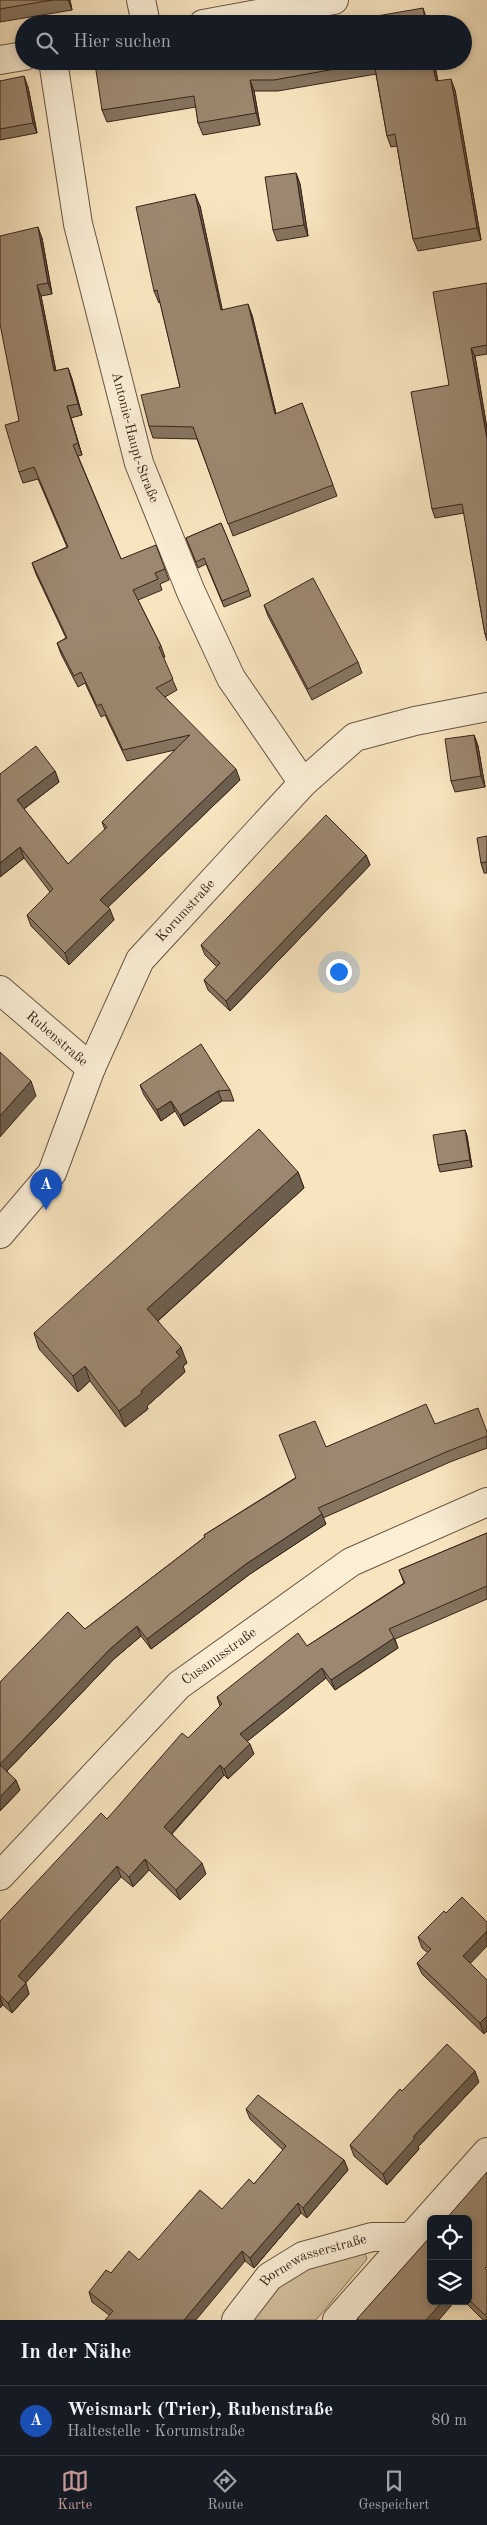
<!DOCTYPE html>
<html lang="de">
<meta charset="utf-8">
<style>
body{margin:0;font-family:"Old Standard TT",serif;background:#242831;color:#f1f3f6}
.controls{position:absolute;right:15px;bottom:15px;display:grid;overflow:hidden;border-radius:8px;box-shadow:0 2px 8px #0003}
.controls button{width:45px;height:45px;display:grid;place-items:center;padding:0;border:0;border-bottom:1px solid #363941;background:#171b24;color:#f1f3f6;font:25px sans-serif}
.you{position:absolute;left:338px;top:971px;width:18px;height:18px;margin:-12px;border:4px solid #fff;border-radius:50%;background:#1a73e8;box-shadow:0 0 0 8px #1a73e833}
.badge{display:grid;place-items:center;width:32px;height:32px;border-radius:50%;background:#c59692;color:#fff;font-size:16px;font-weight:700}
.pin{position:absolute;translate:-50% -41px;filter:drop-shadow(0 1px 2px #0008)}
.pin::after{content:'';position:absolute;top:26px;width:18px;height:15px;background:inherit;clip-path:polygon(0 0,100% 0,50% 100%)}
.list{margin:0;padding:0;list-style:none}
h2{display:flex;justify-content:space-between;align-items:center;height:65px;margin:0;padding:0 20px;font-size:21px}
h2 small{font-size:16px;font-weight:400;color:#9ea1a6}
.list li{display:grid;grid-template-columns:32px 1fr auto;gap:15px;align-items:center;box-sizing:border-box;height:70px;padding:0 20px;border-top:1px solid #363941}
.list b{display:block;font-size:19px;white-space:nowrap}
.list p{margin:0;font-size:16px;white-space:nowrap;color:#9ea1a6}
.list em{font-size:16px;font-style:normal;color:#9ea1a6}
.icon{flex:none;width:28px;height:28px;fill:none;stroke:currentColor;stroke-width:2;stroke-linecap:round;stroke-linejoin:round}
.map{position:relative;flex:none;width:487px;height:2320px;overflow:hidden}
.search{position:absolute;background:#171b24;box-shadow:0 2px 8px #0003;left:15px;right:15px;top:15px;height:55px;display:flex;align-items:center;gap:12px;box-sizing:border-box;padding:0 18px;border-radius:28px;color:#9ea1a6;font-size:19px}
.sheet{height:135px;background:#171b24}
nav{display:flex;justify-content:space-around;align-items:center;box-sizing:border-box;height:70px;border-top:1px solid #363941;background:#171b24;font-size:14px;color:#9ea1a6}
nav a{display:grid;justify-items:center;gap:2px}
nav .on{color:#c59692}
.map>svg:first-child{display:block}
.green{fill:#d7c4a3;stroke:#88745e}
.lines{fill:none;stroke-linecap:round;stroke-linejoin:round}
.street-casing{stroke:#685443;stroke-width:30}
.street{stroke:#faeed5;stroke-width:28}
.wall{fill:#867560;stroke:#38231a}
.shaded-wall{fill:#6d5f4e;stroke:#38231a}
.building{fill:#9c8870;stroke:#38231a}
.labels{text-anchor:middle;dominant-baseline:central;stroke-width:5;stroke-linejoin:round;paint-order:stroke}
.street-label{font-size:14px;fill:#38231a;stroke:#faeed5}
</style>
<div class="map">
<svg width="487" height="2320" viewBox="0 0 487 2320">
<rect width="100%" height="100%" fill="#f8e5bf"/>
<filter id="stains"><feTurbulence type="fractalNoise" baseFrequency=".004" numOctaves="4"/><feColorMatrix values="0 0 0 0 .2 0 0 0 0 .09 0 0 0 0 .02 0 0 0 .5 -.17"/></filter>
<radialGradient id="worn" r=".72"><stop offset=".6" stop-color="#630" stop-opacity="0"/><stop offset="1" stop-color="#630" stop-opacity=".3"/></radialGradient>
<!-- green -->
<path class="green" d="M364 2250 367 2259 316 2320H249L280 2279 315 2261Z"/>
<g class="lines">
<defs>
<g id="street">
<path d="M141 0 146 24"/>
<path d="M203 24 334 0"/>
<path d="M0 60 24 56"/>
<path id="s1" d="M53 61 78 224 139 463 191 592 231 678 303 783"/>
<path id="s2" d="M0 990 91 1068"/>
<path id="s3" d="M0 1234 52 1173 91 1068 140 960 303 783 355 737 415 721 487 707"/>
<path id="s4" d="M0 1876 179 1685 351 1562 487 1502"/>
<path id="s5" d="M236 2320 269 2277 303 2256 372 2237H411"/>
<path d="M337 2320 487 2152"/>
</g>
</defs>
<!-- street casing -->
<use href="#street" class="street-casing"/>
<!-- street -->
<use href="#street" class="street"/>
</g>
<!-- wall -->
<g class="wall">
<path d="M0 0H70L72 10 0 22Z"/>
<path d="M113 61H434L438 81 455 90 481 240 418 251 413 239 397 146 391 147 387 136 376 74 278 91H254L260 125 203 135 198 123 196 107 107 122 102 110Z"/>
<path d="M0 81 28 87 37 133 0 140Z"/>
<path d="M296 173 300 184 308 236 277 241 273 230Z"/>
<path d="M200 206 222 310 252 315 276 414 302 403 337 496 233 536 197 439 153 438 149 426 180 387 160 302 159 303 154 291Z"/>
<path d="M42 238 52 294 41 296 56 371 68 368 72 379 82 415 71 418 82 455 78 456 121 559 165 569 169 580 160 584 162 590 138 600 161 646 165 657 163 658 177 690 165 697 240 780 108 907 114 920 69 965 31 926 27 915 50 892 24 858 0 877V774L55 771 59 782 24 809 68 864 105 830 102 822 175 750 127 761 105 715 101 717 85 683 78 687 61 654 57 643 66 638 36 574 32 563 67 547 38 479 23 483 19 472V421Z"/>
<path d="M487 284V354L475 356 487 429V641L485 634 464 513 435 518 432 509 449 385Z"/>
<path d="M221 523 251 596 224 607 206 564 198 568 186 538Z"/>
<path d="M264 605 358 662 362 673 312 700 268 616Z"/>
<path d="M474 735 478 746 485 787 455 792 451 781Z"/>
<path d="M487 836V873H484L481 863Z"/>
<path d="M366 855 370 865 230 1011 208 990 204 980 217 967 205 955 201 945Z"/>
<path d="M140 1085 230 1090 234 1101H222L184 1126 175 1111 161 1121 144 1095Z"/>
<path d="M465 1130 467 1136 472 1167 440 1172 438 1165Z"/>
<path d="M298 1172 304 1188 158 1321 187 1363 183 1366 185 1372 147 1406 148 1409 125 1427 90 1381 78 1392 39 1349 34 1333Z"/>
<path d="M435 1424 487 1432V1448L450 1462 323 1518 326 1524 250 1574 151 1649 141 1636 114 1659 7 1771 20 1790 0 1811V1682L85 1629 205 1537 204 1535 295 1478 326 1447Z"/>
<path d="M487 1533V1599L395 1639 398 1648 335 1690 326 1678 247 1741 254 1754 228 1779 224 1775 172 1834 206 1874 180 1900 149 1870 133 1887 121 1877 25 1983 29 1994 12 2013 3 2005 0 2008V1921L107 1819 220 1706 217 1697 307 1646 404 1583 399 1570Z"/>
<path d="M418 1937 470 1964 487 1980V2031L484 2034 422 1974 417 1963 428 1953 422 1948Z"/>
<path d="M479 2082 418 2147 419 2149 387 2185 354 2156 350 2145 402 2091Z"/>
<path d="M246 2109 344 2160 348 2170 307 2218 301 2213 254 2268 245 2261 109 2315 92 2302 89 2292 111 2273 139 2260 222 2209 254 2184 283 2150 250 2119Z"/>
<path d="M468 2219 487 2320H483L464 2301H468Z"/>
</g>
<!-- shaded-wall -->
<g class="shaded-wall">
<path d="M68 0H70L72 10Z"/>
<path d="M423 8 427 20 428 24H426Z"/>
<path d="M432 61H434L440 92 436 81Z"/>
<path d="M24 76 28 87 37 133 33 123Z"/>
<path d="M451 79 455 90 481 240 477 228Z"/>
<path d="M250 80 254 91 260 125 256 113Z"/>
<path d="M296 173 300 184 308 236 304 225Z"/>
<path d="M195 194 200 206 225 322 221 310Z"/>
<path d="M38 227 42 238 52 294 48 283Z"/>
<path d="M37 285 41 296 58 382 54 371Z"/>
<path d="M248 304 252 315 279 426 275 414Z"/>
<path d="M471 348 475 356 487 429V439Z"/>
<path d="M68 368 72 379 82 415 78 404Z"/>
<path d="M67 406 71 418 82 455 78 443Z"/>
<path d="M474 735 478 746 485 787 481 776Z"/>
<path d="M236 769 240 780 104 911 100 900Z"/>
<path d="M55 771 59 782 21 811 17 800Z"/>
<path d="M20 847 24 858 0 877V863Z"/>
<path d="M366 855 370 865 230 1011 226 1001Z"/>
<path d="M110 909 114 920 69 965 65 953Z"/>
<path d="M31 1081 36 1096 0 1137V1116Z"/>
<path d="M218 1091 222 1101 184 1126 180 1115Z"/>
<path d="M171 1101 175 1111 161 1121 157 1110Z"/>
<path d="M465 1130 467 1136 472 1167 470 1160Z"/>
<path d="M298 1172 304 1188 153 1325 147 1309Z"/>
<path d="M181 1347 187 1363 183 1366 185 1372 147 1406 148 1409 125 1427 119 1411 141 1391 176 1352Z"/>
<path d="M85 1366 90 1381 78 1392 73 1376Z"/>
<path d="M322 1514 326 1524 250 1574 151 1649 147 1639 246 1564Z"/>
<path d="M137 1626 141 1636 114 1659 3 1775 0 1764 110 1649Z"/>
<path d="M394 1638 398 1648 335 1690 331 1680Z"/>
<path d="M322 1668 326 1678 244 1744 240 1734Z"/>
<path d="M250 1744 254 1754 228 1779 224 1769Z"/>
<path d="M220 1765 224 1775 168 1837 164 1827Z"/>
<path d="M16 1780 20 1790 0 1811V1797Z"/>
<path d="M145 1859 149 1870 133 1887 129 1877Z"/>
<path d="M202 1863 206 1874 180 1900 176 1890Z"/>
<path d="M117 1866 121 1877 22 1987 18 1976Z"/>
<path d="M487 1931V1946L467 1967 463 1956Z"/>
<path d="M26 1983 29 1994 12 2013 8 2003Z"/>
<path d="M0 1997 3 2005 0 2008Z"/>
<path d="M487 2016V2031L484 2034 480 2023Z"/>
<path d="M475 2071 479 2082 418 2147 419 2149 387 2185 383 2174 413 2137Z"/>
<path d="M344 2160 348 2170 307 2218 303 2208Z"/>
<path d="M298 2203 301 2213 254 2268 250 2258Z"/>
<path d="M242 2251 245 2261 196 2320H184Z"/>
<path d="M443 2301H455L439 2320H426Z"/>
</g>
<!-- building -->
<g class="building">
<path d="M0 0H52L0 9Z"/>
<path d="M423 8 426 24H331Z"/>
<path d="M113 61H432L436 81 451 79 477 228 413 239 395 134 387 136 374 62 274 80H250L256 113 198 123 194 96 102 110 95 64Z"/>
<path d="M24 76 33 123 0 129V81Z"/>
<path d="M296 173 304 225 273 230 265 177Z"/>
<path d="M195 194 221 310 248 304 275 414 302 403 333 485 228 524 193 427 149 426 141 395 180 387 157 290 154 291 136 207Z"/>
<path d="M38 227 48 283 37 285 54 371 68 368 78 404 67 406 78 443 73 445 121 559 156 545 165 569 155 573 158 579 133 590 161 646 159 647 173 679 156 688 236 769 100 900 110 909 65 953 27 915 53 889 20 847 0 863V774L36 746 55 771 17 800 68 864 107 827 102 822 190 735 123 750 101 704 97 706 81 672 74 676 57 643 67 638 32 563 68 547 34 467 19 472 5 425 19 421 0 324V236Z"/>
<path d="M487 283V345L471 348 487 439V634H485L462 504 432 509 411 392 449 385 433 292Z"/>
<path d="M221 523 249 590 222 601 204 558 196 562 186 538Z"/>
<path d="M313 578 358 662 308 689 264 605Z"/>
<path d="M474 735 481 776 451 781 445 739Z"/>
<path d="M326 815 366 855 226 1001 204 980 220 963 201 945Z"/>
<path d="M487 836V862L481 863 477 838Z"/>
<path d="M201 1044 230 1090 218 1091 180 1115 171 1101 157 1110 140 1085Z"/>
<path d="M0 1052 31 1081 0 1116Z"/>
<path d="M259 1129 298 1172 147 1309 181 1347 176 1352 180 1356 141 1391 142 1393 119 1411 85 1366 73 1376 34 1333Z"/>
<path d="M465 1130 470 1160 438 1165 433 1135Z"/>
<path d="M426 1404 435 1424 478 1408 487 1432V1436L446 1452 318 1508 322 1514 246 1564 147 1639 137 1626 110 1649 0 1764V1682L68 1612 85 1629 205 1537 204 1535 296 1478 279 1435 315 1421 326 1447Z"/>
<path d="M487 1533V1586L389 1629 394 1638 331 1680 322 1668 240 1734 250 1744 224 1769 220 1765 164 1827 202 1863 176 1890 145 1859 129 1877 117 1866 18 1976 26 1983 8 2003 0 1995V1921L101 1813 107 1819 182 1733 188 1738 222 1704 217 1697 298 1633 307 1646 405 1583 399 1570Z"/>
<path d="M0 1765 16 1780 0 1797Z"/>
<path d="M462 1897 487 1922V1931L463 1956 487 1980V2016L480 2023 417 1963 431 1949 418 1937 444 1911 446 1913Z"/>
<path d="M447 2044 475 2071 413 2137 415 2138 383 2174 350 2145 400 2089 402 2091Z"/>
<path d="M258 2095 344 2160 303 2208 298 2203 250 2258 242 2251 184 2320H105L113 2311 89 2292 106 2270 111 2273 129 2251 139 2260 200 2190 222 2209 249 2179 254 2184 286 2146 246 2109Z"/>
<path d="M487 2172V2267L485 2268 487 2270V2313L485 2315 468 2299V2219H446Z"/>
<path d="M431 2236V2301H443L426 2320H358L357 2319Z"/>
</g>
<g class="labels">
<!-- street labels -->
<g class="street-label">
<text stroke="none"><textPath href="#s1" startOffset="386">Antonie-Haupt-Straße</textPath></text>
<text stroke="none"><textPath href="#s3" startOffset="378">Korumstraße</textPath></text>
<text stroke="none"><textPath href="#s2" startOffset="75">Rubenstraße</textPath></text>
<text stroke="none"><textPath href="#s4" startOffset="311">Cusanusstraße</textPath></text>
<text stroke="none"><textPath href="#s5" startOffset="102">Bornewasserstraße</textPath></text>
</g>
</g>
<rect width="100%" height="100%" filter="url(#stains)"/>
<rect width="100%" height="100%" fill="url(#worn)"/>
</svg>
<div class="controls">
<button><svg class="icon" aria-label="locate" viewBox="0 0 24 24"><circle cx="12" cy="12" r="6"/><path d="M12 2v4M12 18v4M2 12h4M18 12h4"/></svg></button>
<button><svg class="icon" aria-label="layers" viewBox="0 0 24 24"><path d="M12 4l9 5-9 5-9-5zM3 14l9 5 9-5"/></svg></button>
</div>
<div class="you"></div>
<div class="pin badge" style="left:46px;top:1210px;background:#1a4fb4">A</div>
<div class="search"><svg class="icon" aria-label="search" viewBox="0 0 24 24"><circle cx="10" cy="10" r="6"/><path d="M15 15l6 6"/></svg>Hier suchen</div>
</div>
<section class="sheet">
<h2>In der Nähe<small></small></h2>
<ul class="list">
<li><span class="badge" style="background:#1a4fb4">A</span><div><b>Weismark (Trier), Rubenstraße</b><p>Haltestelle · Korumstraße</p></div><em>80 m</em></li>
</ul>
</section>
<nav>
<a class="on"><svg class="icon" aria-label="map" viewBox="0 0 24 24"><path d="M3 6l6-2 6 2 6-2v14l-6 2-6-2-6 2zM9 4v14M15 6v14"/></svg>Karte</a>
<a><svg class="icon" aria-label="directions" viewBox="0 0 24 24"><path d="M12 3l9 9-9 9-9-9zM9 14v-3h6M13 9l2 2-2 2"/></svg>Route</a>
<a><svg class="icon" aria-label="saved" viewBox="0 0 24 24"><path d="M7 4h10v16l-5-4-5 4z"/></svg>Gespeichert</a>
</nav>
